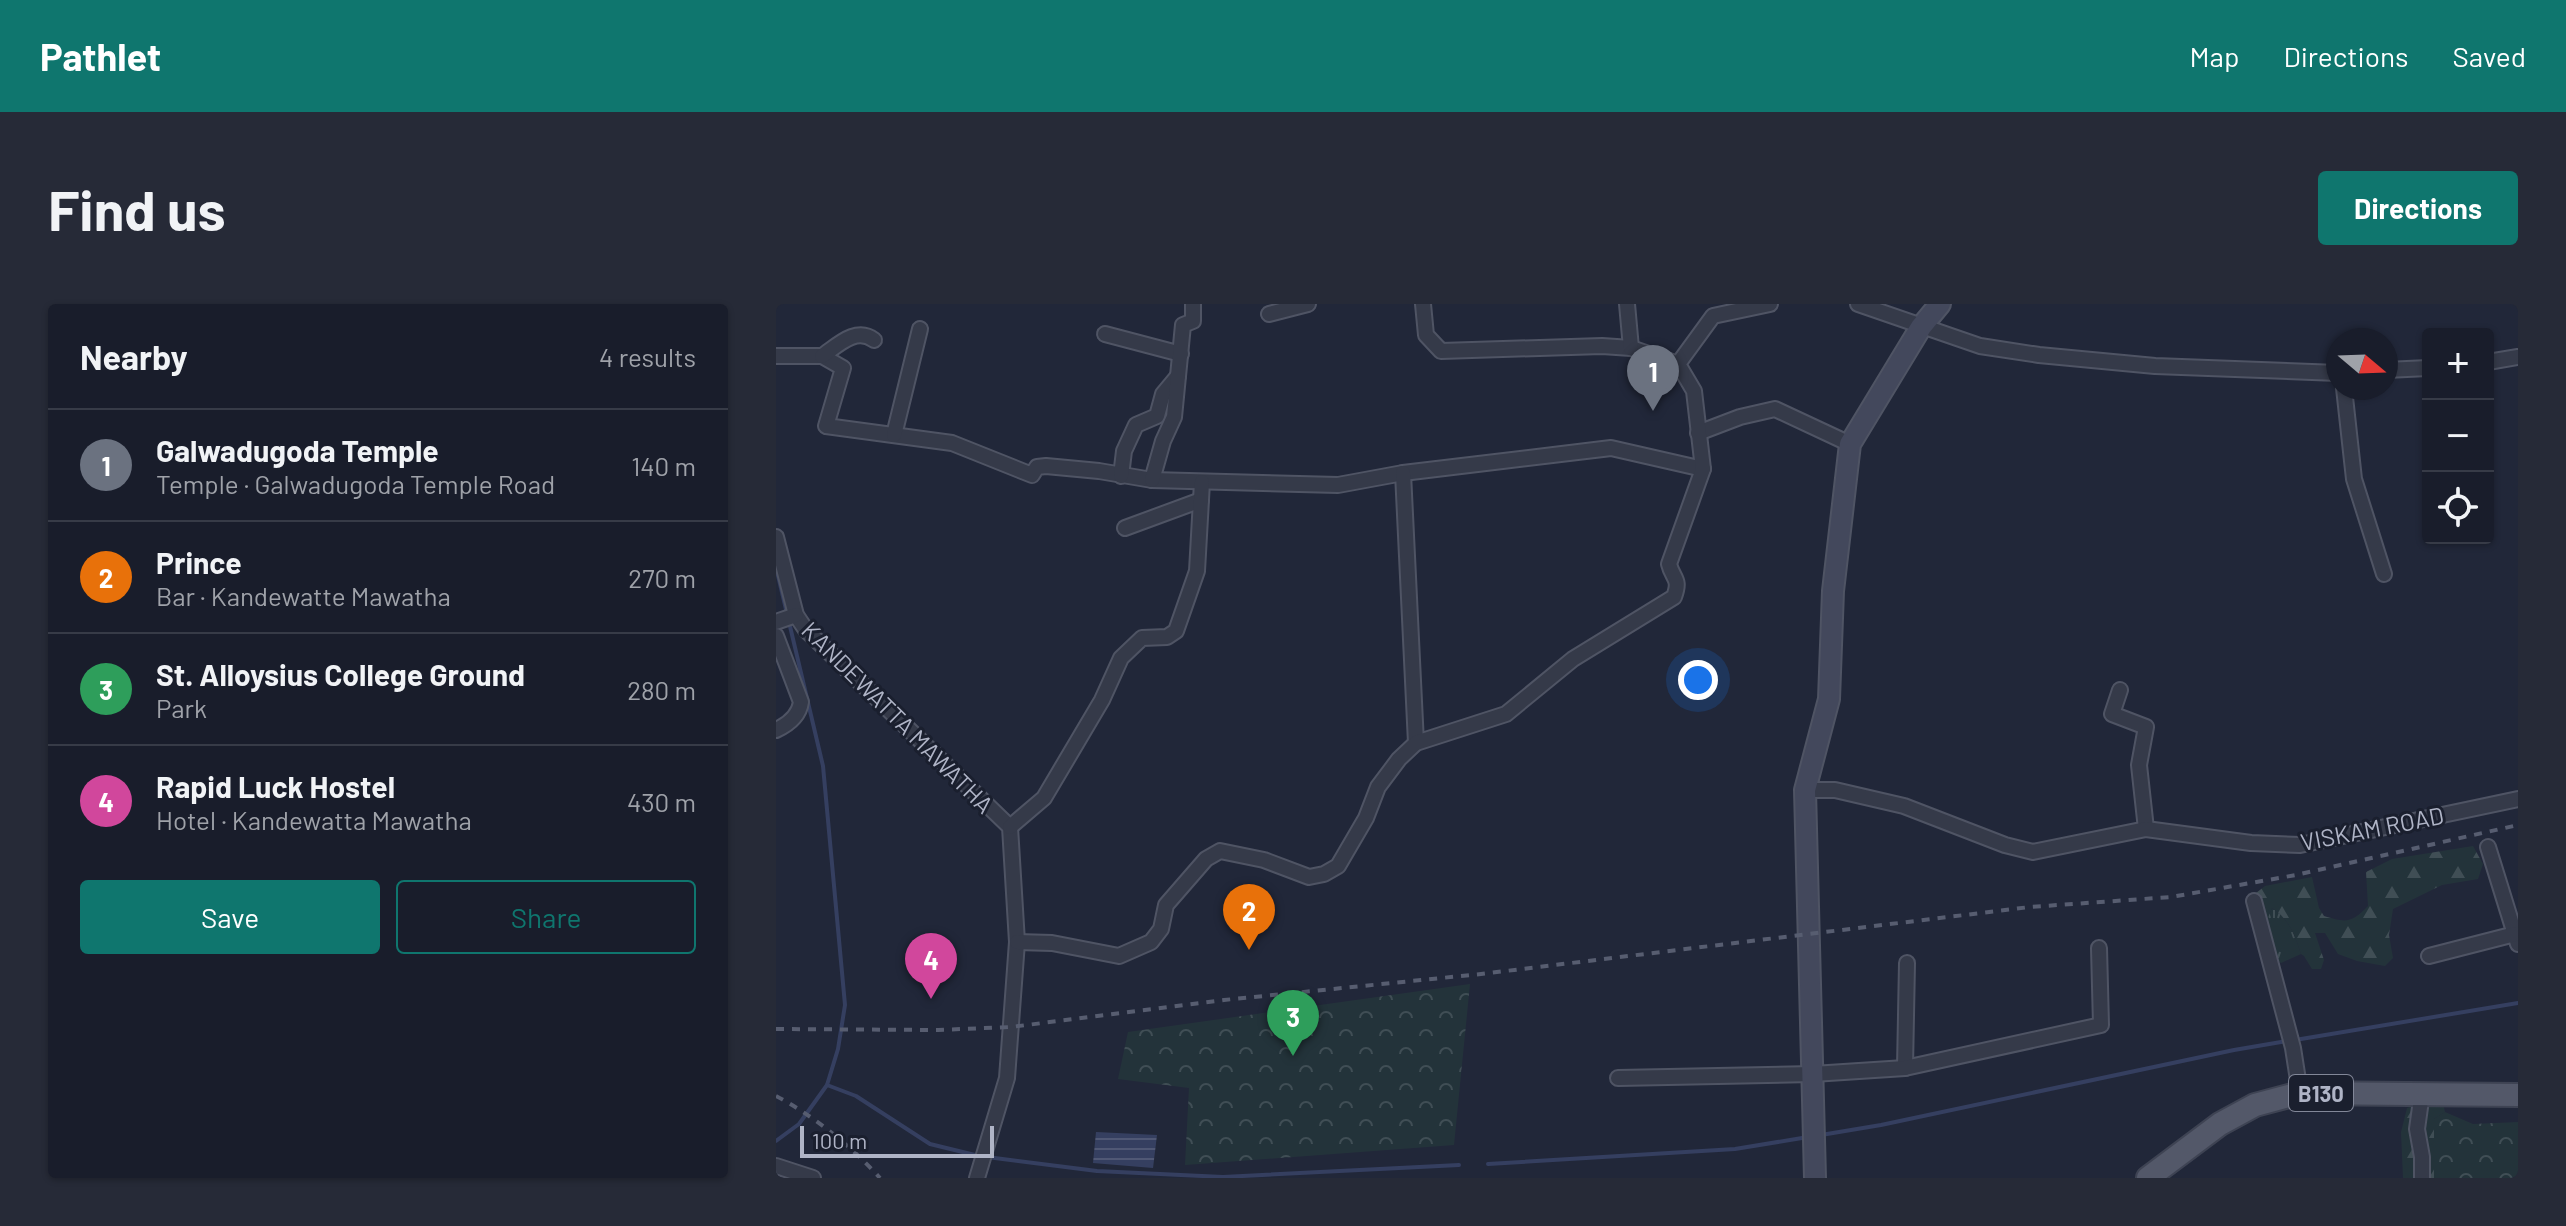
<!DOCTYPE html>
<meta charset="utf-8">
<style>
body{margin:0;font-family:Barlow,sans-serif;background:#262a37;color:#f1f3f6}
.controls{position:absolute;right:24px;top:24px;display:grid;overflow:hidden;border-radius:8px;box-shadow:0 2px 6px #0004}
.controls button{width:72px;height:72px;display:grid;place-items:center;padding:0;border:0;border-bottom:2px solid #373b47;background:#191d2b;color:#f1f3f6;font:40px sans-serif}
.compass{position:absolute;left:1550px;top:24px;width:72px;height:72px;border-radius:50%;background:#191d2b;box-shadow:0 2px 6px #0004;rotate:109deg}
.scale{position:absolute;left:24px;bottom:20px;width:194px;box-sizing:border-box;padding-left:8px;border:4px solid #afb4c6;border-top:0;font-size:22px;line-height:28px;white-space:nowrap;color:#afb4c6;-webkit-text-stroke:6px #1a1f2e;paint-order:stroke}
.you{position:absolute;left:922px;top:376px;width:28px;height:28px;margin:-20px;border:6px solid #fff;border-radius:50%;background:#1a73e8;box-shadow:0 0 0 12px #1a73e833}
.badge{display:grid;place-items:center;width:52px;height:52px;border-radius:50%;background:#0f766e;color:#fff;font-size:26px;font-weight:700}
.pin{position:absolute;translate:-50% -66px;filter:drop-shadow(0 2px 4px #0008)}
.pin::after{content:'';position:absolute;top:42px;width:28px;height:24px;background:inherit;clip-path:polygon(0 0,100% 0,50% 100%)}
.list{margin:0;padding:0;list-style:none}
h2{display:flex;justify-content:space-between;align-items:center;height:104px;margin:0;padding:0 32px;font-size:34px}
h2 small{font-size:26px;font-weight:400;color:#9fa2a9}
.list li{display:grid;grid-template-columns:52px 1fr auto;gap:24px;align-items:center;box-sizing:border-box;height:112px;padding:0 32px;border-top:2px solid #373b47}
.list b{display:block;font-size:30px;white-space:nowrap}
.list p{margin:0;font-size:26px;white-space:nowrap;color:#9fa2a9}
.list em{font-size:26px;font-style:normal;color:#9fa2a9}
.actions{display:flex;gap:16px;padding:24px 32px}
.actions a{flex:1;padding:18px 0;border:2px solid #0f766e;border-radius:8px;text-align:center;font-size:28px;color:#0f766e}
.actions .main{background:#0f766e;color:#fff}
.icon{flex:none;width:44px;height:44px;fill:none;stroke:currentColor;stroke-width:2;stroke-linecap:round;stroke-linejoin:round}
.map{position:relative;flex:none;width:1742px;height:874px;overflow:hidden;border-radius:8px}
header{display:flex;align-items:center;gap:48px;box-sizing:border-box;height:112px;padding:0 40px;background:#0f766e;color:#fff}
header strong{font-size:38px}
nav{display:flex;gap:44px;margin-inline-start:auto;font-size:28px}
.intro{display:flex;align-items:center;justify-content:space-between;box-sizing:border-box;height:192px;padding:0 48px}
h1{margin:0;font-size:56px}
.button{padding:20px 36px;border-radius:8px;background:#0f766e;color:#fff;font-size:28px;font-weight:700}
main{display:flex;gap:48px;padding:0 48px}
aside{flex:1;background:#191d2b;border-radius:8px;box-shadow:0 2px 6px #0004}
.map>svg:first-child{display:block}
.grass{fill:url(#grass-tufts)}
.forest{fill:url(#forest-firs)}
.park{fill:url(#park-crowns)}
.water{fill:url(#water-rules)}
.lines{fill:none;stroke-linecap:round;stroke-linejoin:round}
.stream{stroke:#353f60;stroke-width:4}
.street-casing{stroke:#4f5464;stroke-width:18}
.secondary-casing{stroke:#4f5464;stroke-width:24}
.primary-casing{stroke:#3e4353;stroke-width:26}
.street{stroke:#353a49;stroke-width:14}
.secondary{stroke:#43485c;stroke-width:20}
.primary{stroke:#535869;stroke-width:22}
.rail{stroke:#575d70;stroke-width:4;stroke-dasharray:8 8;stroke-linecap:butt}
.labels{text-anchor:middle;dominant-baseline:central;stroke-width:6;stroke-linejoin:round;paint-order:stroke}
.shield{fill:#1a1f2e;stroke:#828798;stroke-width:2}
.shield-label{font-size:22px;font-weight:bold;fill:#afb4c6}
.street-label{font-size:24px;fill:#afb4c6;stroke:#1a1f2e}
</style>
<header>
<strong>Pathlet</strong>
<nav><a>Map</a><a>Directions</a><a>Saved</a></nav>
</header>
<div class="intro"><h1>Find us</h1><a class="button">Directions</a></div>
<main>
<aside>
<h2>Nearby<small>4 results</small></h2>
<ul class="list">
<li><span class="badge" style="background:#6b7280">1</span><div><b>Galwadugoda Temple</b><p>Temple · Galwadugoda Temple Road</p></div><em>140 m</em></li>
<li><span class="badge" style="background:#e8710a">2</span><div><b>Prince</b><p>Bar · Kandewatte Mawatha</p></div><em>270 m</em></li>
<li><span class="badge" style="background:#2e9e5b">3</span><div><b>St. Alloysius College Ground</b><p>Park</p></div><em>280 m</em></li>
<li><span class="badge" style="background:#d1479c">4</span><div><b>Rapid Luck Hostel</b><p>Hotel · Kandewatta Mawatha</p></div><em>430 m</em></li>
</ul>
<div class="actions"><a class="main">Save</a><a>Share</a></div>
</aside>
<div class="map">
<svg width="1742" height="874" viewBox="0 0 1742 874">
<defs>
<pattern id="grass-tufts" width="24" height="20" patternUnits="userSpaceOnUse" patternTransform="scale(2)"><rect width="24" height="20" fill="#23333a"/><path d="M3 7l-1-3M5 7V3M7 7l1-3M15 17l-1-3M17 17v-4M19 17l1-3" fill="none" stroke="#404e55"/></pattern>
<pattern id="forest-firs" width="22" height="20" patternUnits="userSpaceOnUse" patternTransform="scale(2)"><rect width="22" height="20" fill="#23333a"/><path d="M5 1l3.5 6h-7zM16 11l3.5 6h-7z" fill="#404e55"/></pattern>
<pattern id="park-crowns" width="20" height="18" patternUnits="userSpaceOnUse" patternTransform="scale(2)"><rect width="20" height="18" fill="#23333a"/><path d="M2 6a3 3 0 1 1 6 0M12 15a3 3 0 1 1 6 0" fill="none" stroke="#404e55"/></pattern>
<pattern id="water-rules" width="6" height="5" patternUnits="userSpaceOnUse" patternTransform="scale(2)"><rect width="6" height="5" fill="#353f60"/><path d="M0 2.5h6" fill="none" stroke="#505875"/></pattern>
</defs>
<rect width="100%" height="100%" fill="#212739"/>
<!-- grass -->
<path class="grass" d="M1496 604C1513 615 1519 631 1525 650L1505 659 1501 656 1490 617Z"/>
<!-- forest -->
<g class="forest">
<path d="M1697 542 1707 560 1702 575 1666 581 1617 605 1613 631 1617 654 1609 662 1581 657 1562 650 1549 629H1539L1548 656 1545 665H1536L1528 652 1525 650C1519 631 1513 615 1496 604L1490 618H1487L1480 589 1489 582 1536 573 1543 604 1548 612C1570 619 1576 619 1592 602L1590 568 1616 555Z"/>
<path d="M1660 792 1667 799 1669 808 1658 815V874H1627L1625 828 1631 804Z"/>
</g>
<!-- park -->
<g class="park">
<path d="M694 680 678 841 409 861 413 784 342 775 352 728Z"/>
<path d="M1669 808 1697 820 1742 818V874H1658V815Z"/>
</g>
<!-- water -->
<path class="water" d="M320 828 381 831 377 864 317 859Z"/>
<g class="lines">
<!-- stream -->
<g class="stream">
<path d="M0 263 47 462 69 701 62 745 51 781 23 820 0 837"/>
<path d="M1519 736 1742 699"/>
<path d="M51 781 80 792 154 840 203 852"/>
<path d="M1045 831 1105 821 1458 746 1511 737"/>
<path d="M211 853 321 867 447 873 683 861"/>
<path d="M712 860 959 845 1032 833"/>
</g>
<defs>
<g id="street">
<path d="M647 0 650 31 665 47 826 42 855 44 902 60"/>
<path d="M851 0 855 44"/>
<path d="M1082 0 1204 42 1263 51 1379 62 1562 69"/>
<path d="M493 10 532 0"/>
<path d="M329 30 405 50"/>
<path d="M0 52H46L67 64 50 122 176 139 256 171 261 163 270 162 323 167 376 176 562 181 627 169 835 144 927 165"/>
<path d="M46 52C61 42 80 22 98 36"/>
<path d="M1712 58 1742 53"/>
<path d="M1610 66 1652 64"/>
<path d="M1568 84 1578 175 1608 270"/>
<path d="M922 129 964 113 999 105 1074 140"/>
<path d="M118 131 144 25"/>
<path d="M627 169 640 439"/>
<path d="M345 172 348 147 360 121 381 112 387 90 402 72"/>
<path d="M376 176 387 137 398 113 407 21 417 17V0"/>
<path d="M349 224 425 196"/>
<path d="M0 233 20 311 30 326 234 523 241 638 231 774 201 874"/>
<path d="M0 318 20 311"/>
<path d="M0 332 25 398C23 412 13 420 0 426"/>
<path d="M1344 386 1336 410 1370 423 1363 461 1370 525"/>
<path d="M1029 486H1059L1128 502 1229 541 1257 548 1370 525 1475 539 1524 541 1742 495"/>
<path d="M234 523 268 494 326 396 345 354 366 334 391 333 400 327 421 267 426 178"/>
<path d="M1712 543 1742 640"/>
<path d="M1478 597 1517 744 1524 789"/>
<path d="M241 638 276 639 343 652 375 638 385 625 390 601 430 555 444 547 488 556 533 573 548 570 562 562 590 514 602 483 623 455 640 439 730 410 797 355 898 293C905 274 897 276 893 260L927 165 918 87 902 60 937 12 994 0"/>
<path d="M1653 652 1739 630"/>
<path d="M1129 764 1131 659"/>
<path d="M842 774 1037 770 1129 764 1325 721 1323 644"/>
<path d="M1646 789 1641 825 1646 853V874"/>
<path d="M0 862 37 874"/>
</g>
<path id="secondary" d="M1039 874 1029 486 1053 395 1057 287 1074 140 1145 23 1164 0"/>
<path id="primary" d="M1372 874 1444 820 1479 801 1524 789 1742 791"/>
</defs>
<!-- street casing -->
<use href="#street" class="street-casing"/>
<!-- secondary casing -->
<use href="#secondary" class="secondary-casing"/>
<!-- primary casing -->
<use href="#primary" class="primary-casing"/>
<!-- street -->
<use href="#street" class="street"/>
<!-- secondary -->
<use href="#secondary" class="secondary"/>
<!-- primary -->
<use href="#primary" class="primary"/>
<!-- rail -->
<g class="rail">
<path d="M0 725 162 726 235 723 448 696 705 670 1254 603 1395 593 1520 571 1742 521"/>
<path d="M0 792C38 812 75 842 104 874"/>
</g>
</g>
<g class="labels">
<!-- shield labels -->
<rect class="shield" x="1513" y="771" width="64" height="36" rx="6"/>
<g class="shield-label">
<text x="1545" y="789">B130</text>
</g>
<!-- street labels -->
<g class="street-label">
<text transform="translate(122 413) rotate(45)">KANDEWATTA MAWATHA</text>
<text transform="translate(1596 524) rotate(-11)">VISKAM ROAD</text>
</g>
</g>
</svg>
<div class="controls">
<button>+</button>
<button>−</button>
<button><svg class="icon" aria-label="locate" viewBox="0 0 24 24"><circle cx="12" cy="12" r="6"/><path d="M12 2v4M12 18v4M2 12h4M18 12h4"/></svg></button>
</div>
<svg class="compass" viewBox="-18 -18 36 36"><path d="M0-13l5 13h-10z" fill="#e53935"/><path d="M0 13l5-13h-10z" fill="#9fa2a9"/></svg>
<div class="scale">100 m</div>
<div class="you"></div>
<div class="pin badge" style="left:877px;top:107px;background:#6b7280">1</div>
<div class="pin badge" style="left:473px;top:646px;background:#e8710a">2</div>
<div class="pin badge" style="left:517px;top:752px;background:#2e9e5b">3</div>
<div class="pin badge" style="left:155px;top:695px;background:#d1479c">4</div>
</div>
</main>
